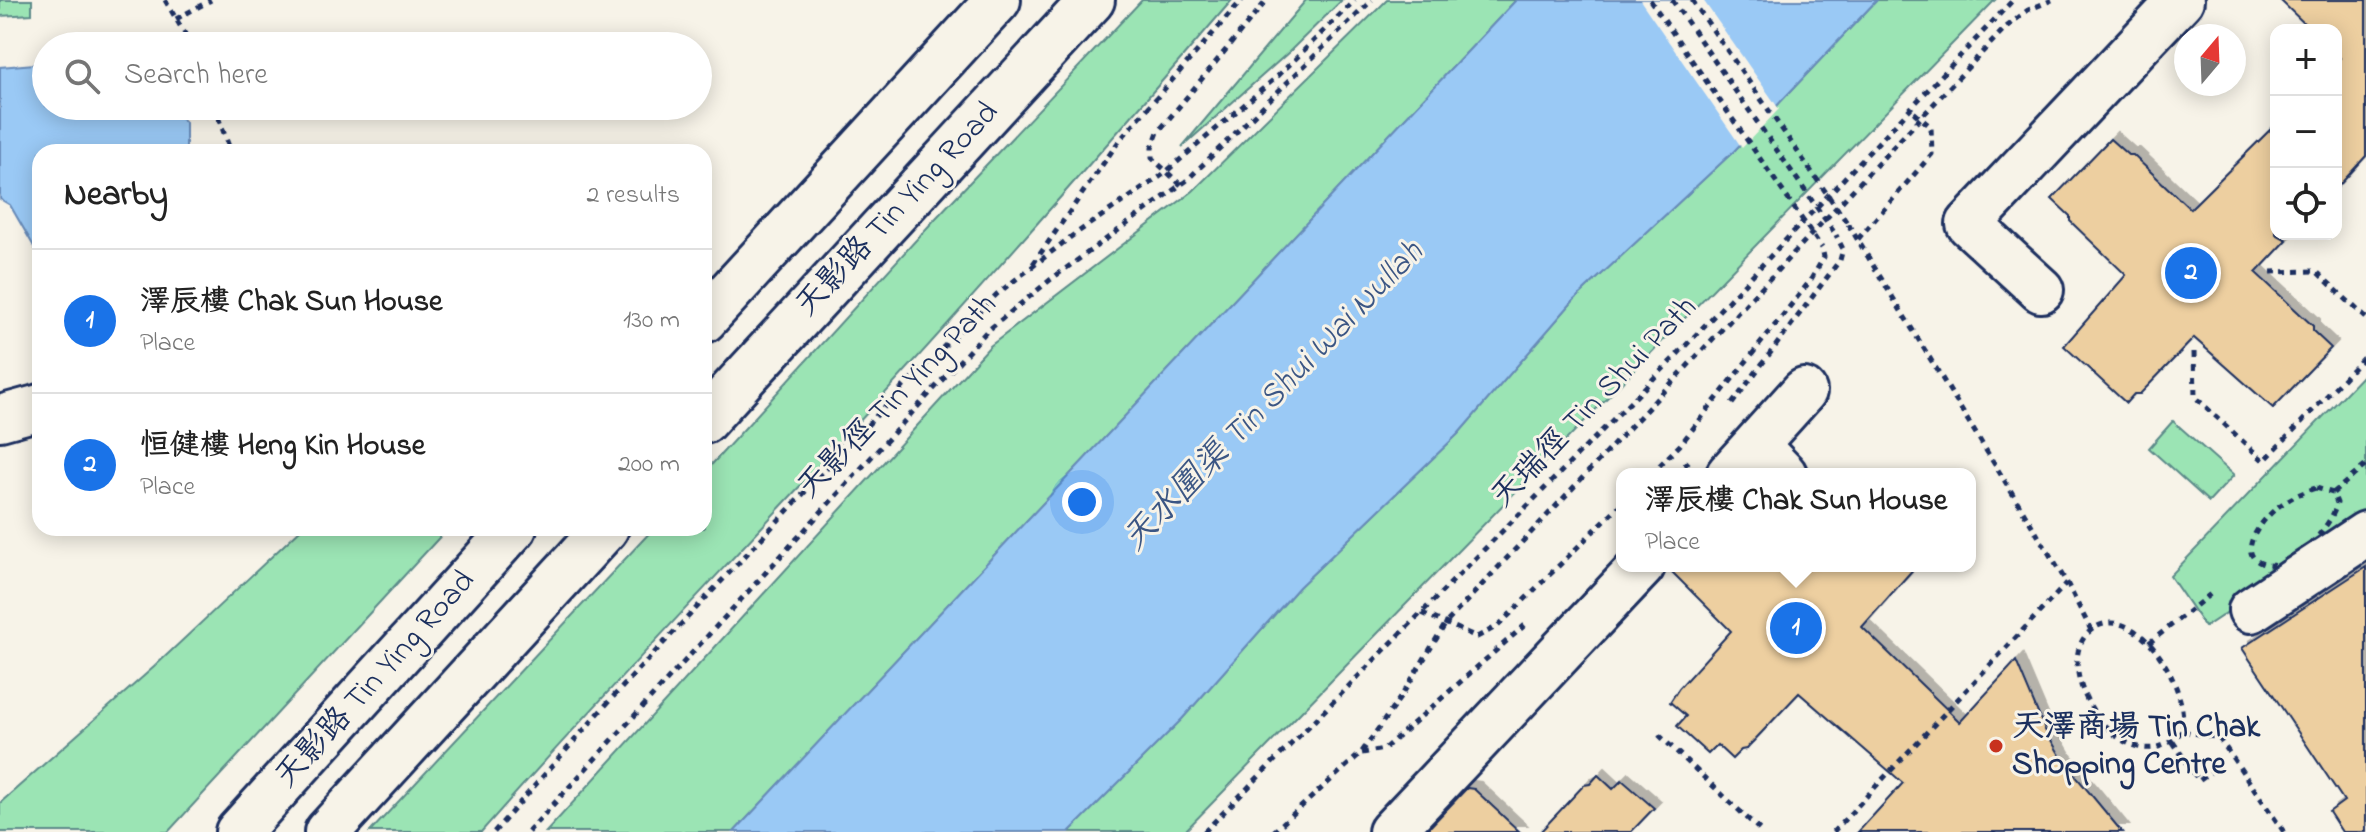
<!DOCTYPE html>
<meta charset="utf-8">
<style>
body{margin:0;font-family:"Indie Flower","LXGW WenKai TC",sans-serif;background:#f2f2f2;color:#222}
.controls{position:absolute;right:24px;top:24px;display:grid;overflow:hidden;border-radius:16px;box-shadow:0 4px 20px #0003}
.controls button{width:72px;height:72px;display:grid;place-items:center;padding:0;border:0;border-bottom:2px solid #e0e0e0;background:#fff;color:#222;font:40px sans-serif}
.compass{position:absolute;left:2174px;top:24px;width:72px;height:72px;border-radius:50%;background:#fff;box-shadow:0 4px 20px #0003;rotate:19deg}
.you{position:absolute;left:1082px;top:502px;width:28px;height:28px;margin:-20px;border:6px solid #fff;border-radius:50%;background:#1a73e8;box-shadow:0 0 0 12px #1a73e833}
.badge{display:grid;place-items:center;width:52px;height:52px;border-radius:50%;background:#1a73e8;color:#fff;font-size:26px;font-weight:700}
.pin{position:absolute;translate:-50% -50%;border:4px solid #fff;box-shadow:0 2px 8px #0006}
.popup{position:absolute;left:1616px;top:468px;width:360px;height:104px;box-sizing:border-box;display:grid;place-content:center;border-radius:16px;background:#fff;filter:drop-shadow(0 2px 6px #0005);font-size:26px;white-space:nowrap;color:#767676}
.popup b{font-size:30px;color:#222}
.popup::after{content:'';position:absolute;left:50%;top:100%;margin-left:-16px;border:16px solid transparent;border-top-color:#fff}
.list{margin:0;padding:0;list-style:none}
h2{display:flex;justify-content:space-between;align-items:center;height:104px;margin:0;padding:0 32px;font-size:34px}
h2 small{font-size:26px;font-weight:400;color:#767676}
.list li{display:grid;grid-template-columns:52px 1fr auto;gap:24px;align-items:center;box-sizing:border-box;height:144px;padding:0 32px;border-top:2px solid #e0e0e0}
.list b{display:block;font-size:30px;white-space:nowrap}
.list p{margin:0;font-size:26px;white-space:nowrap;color:#767676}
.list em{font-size:26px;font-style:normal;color:#767676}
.icon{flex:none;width:44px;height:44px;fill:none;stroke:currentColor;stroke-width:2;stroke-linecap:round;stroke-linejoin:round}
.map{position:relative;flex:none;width:2366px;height:832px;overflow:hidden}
.search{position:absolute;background:#fff;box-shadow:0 4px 20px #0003;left:32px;top:32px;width:680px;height:88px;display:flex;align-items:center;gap:20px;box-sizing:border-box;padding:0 28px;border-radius:44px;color:#767676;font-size:30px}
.panel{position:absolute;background:#fff;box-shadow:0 4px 20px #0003;left:32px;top:144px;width:680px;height:392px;border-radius:24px}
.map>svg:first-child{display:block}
.green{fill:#9be4b4;stroke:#5b8a89;stroke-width:2}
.water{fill:#9ac9f5;stroke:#678bb9;stroke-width:2}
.pier{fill:#f7f3e8}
.building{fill:#edcfa0;stroke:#1b2f5e;stroke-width:2;filter:url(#shadow)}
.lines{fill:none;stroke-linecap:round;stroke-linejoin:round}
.minor-casing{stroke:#1b2f5e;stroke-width:50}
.major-casing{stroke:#1b2f5e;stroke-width:50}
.path{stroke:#1b2f5e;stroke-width:5;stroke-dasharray:6 6;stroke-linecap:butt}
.minor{stroke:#f7f3e8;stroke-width:44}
.major{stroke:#f7f3e8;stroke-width:44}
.path-bridge{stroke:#1b2f5e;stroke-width:5;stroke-dasharray:6 6;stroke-linecap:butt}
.poi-dot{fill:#c8321e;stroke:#f7f3e8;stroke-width:3}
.labels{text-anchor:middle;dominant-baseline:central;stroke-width:6;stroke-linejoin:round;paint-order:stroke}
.street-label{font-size:32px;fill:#1b2f5e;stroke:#f7f3e8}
.poi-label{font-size:32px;font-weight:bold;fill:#1b2f5e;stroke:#f7f3e8;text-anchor:start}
.water-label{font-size:34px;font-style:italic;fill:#3b5684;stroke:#f7f3e8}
</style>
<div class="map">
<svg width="2366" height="832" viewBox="0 0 2366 832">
<defs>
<filter id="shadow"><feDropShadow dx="7" dy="-7" stdDeviation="0" flood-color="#0004"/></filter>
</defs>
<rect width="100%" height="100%" fill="#f7f3e8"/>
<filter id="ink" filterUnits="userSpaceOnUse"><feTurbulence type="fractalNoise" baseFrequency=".0125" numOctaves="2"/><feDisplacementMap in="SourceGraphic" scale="16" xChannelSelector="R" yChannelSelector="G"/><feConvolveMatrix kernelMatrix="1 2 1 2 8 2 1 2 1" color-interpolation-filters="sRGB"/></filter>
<g filter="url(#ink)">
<!-- green -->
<g class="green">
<path d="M0 0H32V14L0 16Z"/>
<path d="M1142 0H1232C1091 164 948 326 801 485 694 600 585 714 481 832H370L654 528H704V473L936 218Z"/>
<path d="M1306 0H1342L1289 52 1182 147Z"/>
<path d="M1387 0H1516L734 832H546L990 346 1193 191Z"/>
<path d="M1877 0H1995L1184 832H1069L1182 719 1299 587 1458 434 1574 300 1734 151Z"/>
<path d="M2366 372V520L2205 627 2170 576Z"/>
<path d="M2173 421 2234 475 2209 502 2149 448Z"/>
<path d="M302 528H448L168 832H0V803L154 667Z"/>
</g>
<!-- water -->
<g class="water">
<path d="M1516 0H1877L1734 151 1574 300 1458 434 1299 587 1182 719 1069 832H734Z"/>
<path d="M46 63V106H168L186 123V152H40V257L10 205 0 199V67Z"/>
</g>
<!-- pier -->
<path class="pier" d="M1640 0H1703L1779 109 1742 148Z"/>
<!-- building -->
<g class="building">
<path d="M2280 0H2366V156L2336 189V62L2340 58 2336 54V30H2311Z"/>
<path d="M2276 124V234L2287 240 2256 273 2313 326V331L2331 348 2273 408 2194 338 2140 394H2134L2126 403 2064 346 2126 275 2070 221V216L2052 199 2110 139 2128 155H2133L2190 209Z"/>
<path d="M1666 566H1916L1862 627 1960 722 2016 661 2045 730 2064 762 2122 832H1858L1903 783 1799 693 1746 749 1741 750 1732 759 1717 745 1708 754 1677 726 1686 716 1670 702 1679 688 1731 631Z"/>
<path d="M2366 567V832H2342L2329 812 2344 801 2242 648Z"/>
<path d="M1598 775 1613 789 1622 780 1654 808 1631 832H1540L1584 785 1590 784Z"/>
<path d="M1467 788 1474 789 1520 832H1425Z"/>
</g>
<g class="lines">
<defs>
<g id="minor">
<path d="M2041 290 1969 224 2181 0"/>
<path d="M0 418 40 407"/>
<path d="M1756 445 1784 474"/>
<path d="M1729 474 1804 391"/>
<path d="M2251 610 2366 534"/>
<path d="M1391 832 1642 566"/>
</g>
<g id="major">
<path d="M704 320 998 0"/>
<path d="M704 421 1092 0"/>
<path d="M238 832 514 528"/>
<path d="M327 832 606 528"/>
</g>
</defs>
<!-- minor casing -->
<use href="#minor" class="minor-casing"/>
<!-- major casing -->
<use href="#major" class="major-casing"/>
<!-- path -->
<g class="path">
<path d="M165 0 192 46"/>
<path d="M176 19 211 0"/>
<path d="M214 106 231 152"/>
<path d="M1181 185 1152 158V148L1158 132 1267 0"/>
<path d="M1848 224 2067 583 2091 630"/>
<path d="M1858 239 1932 154 1931 127 1910 109"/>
<path d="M1033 264 1119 141 1242 0"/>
<path d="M2271 272 2316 271 2366 318"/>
<path d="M2194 352 2195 397 2264 461 2366 355"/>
<path d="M1732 404 1840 260 1843 249 1836 235"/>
<path d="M1651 474 1680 445 1810 281 1824 257 1822 248"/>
<path d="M1676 474 1690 460"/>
<path d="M2316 488 2333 493 2337 503C2332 527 2288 576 2261 563 2233 551 2268 513 2282 504 2293 496 2304 492 2316 488Z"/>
<path d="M2333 493 2366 465"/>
<path d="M1422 613 1477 637 1498 626 1622 503"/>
<path d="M2149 643 2213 592"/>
<path d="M2182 731C2129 793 2046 671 2089 632 2132 594 2191 685 2182 731L2219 738 2284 832"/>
<path d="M1659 735 1762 832"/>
<path d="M2173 742 2199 781 2210 773"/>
<path d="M1362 753 1384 749 1525 625"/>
<path d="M494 832 612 698 906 384 997 294 1072 236 1161 176 1279 75 1355 0"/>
<path d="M528 832 986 332 1050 280 1186 181 1372 0"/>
<path d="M1204 832 1672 360 2013 0"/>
<path d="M1273 832 1361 753 1402 695 1446 623 2005 28 2028 10 2052 0"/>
<path d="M1833 832 2067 583"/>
</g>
<!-- minor -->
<use href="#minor" class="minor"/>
<!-- major -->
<use href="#major" class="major"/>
<!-- path-bridge -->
<g class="path-bridge">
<path d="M1650 0 1822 248"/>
<path d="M1672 0 1836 235"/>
<path d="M1692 0 1848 224"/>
</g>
</g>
</g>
<!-- markers -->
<circle class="poi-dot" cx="1996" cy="746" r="8"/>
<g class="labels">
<!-- street labels -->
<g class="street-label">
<text transform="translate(898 210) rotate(-47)">天影路 Tin Ying Road</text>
<text transform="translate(898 397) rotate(-46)">天影徑 Tin Ying Path</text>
<text transform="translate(1595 403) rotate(-46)">天瑞徑 Tin Shui Path</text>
<text transform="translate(376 680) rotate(-48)">天影路 Tin Ying Road</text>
</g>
<!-- poi labels -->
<g class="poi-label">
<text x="2012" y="728">天澤商場 Tin Chak<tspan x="2012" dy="37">Shopping Centre</tspan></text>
</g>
<!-- water labels -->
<g class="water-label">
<text transform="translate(1274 397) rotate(-46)">天水圍渠 Tin Shui Wai Nullah</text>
</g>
</g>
</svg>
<div class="controls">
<button>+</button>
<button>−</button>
<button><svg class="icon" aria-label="locate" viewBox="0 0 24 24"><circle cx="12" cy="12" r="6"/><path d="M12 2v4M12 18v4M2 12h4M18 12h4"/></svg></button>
</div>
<svg class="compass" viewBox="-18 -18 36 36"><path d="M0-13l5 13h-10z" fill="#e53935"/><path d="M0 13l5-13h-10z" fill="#767676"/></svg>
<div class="you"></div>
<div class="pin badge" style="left:1796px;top:628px">1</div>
<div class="popup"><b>澤辰樓 Chak Sun House</b>Place</div>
<div class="pin badge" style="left:2191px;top:273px">2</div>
<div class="search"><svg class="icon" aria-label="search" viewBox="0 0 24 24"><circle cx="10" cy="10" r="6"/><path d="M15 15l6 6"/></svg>Search here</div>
<section class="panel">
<h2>Nearby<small>2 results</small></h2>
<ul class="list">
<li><span class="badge">1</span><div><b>澤辰樓 Chak Sun House</b><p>Place</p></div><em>130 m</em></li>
<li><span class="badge">2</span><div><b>恒健樓 Heng Kin House</b><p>Place</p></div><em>200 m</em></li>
</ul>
</section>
</div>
